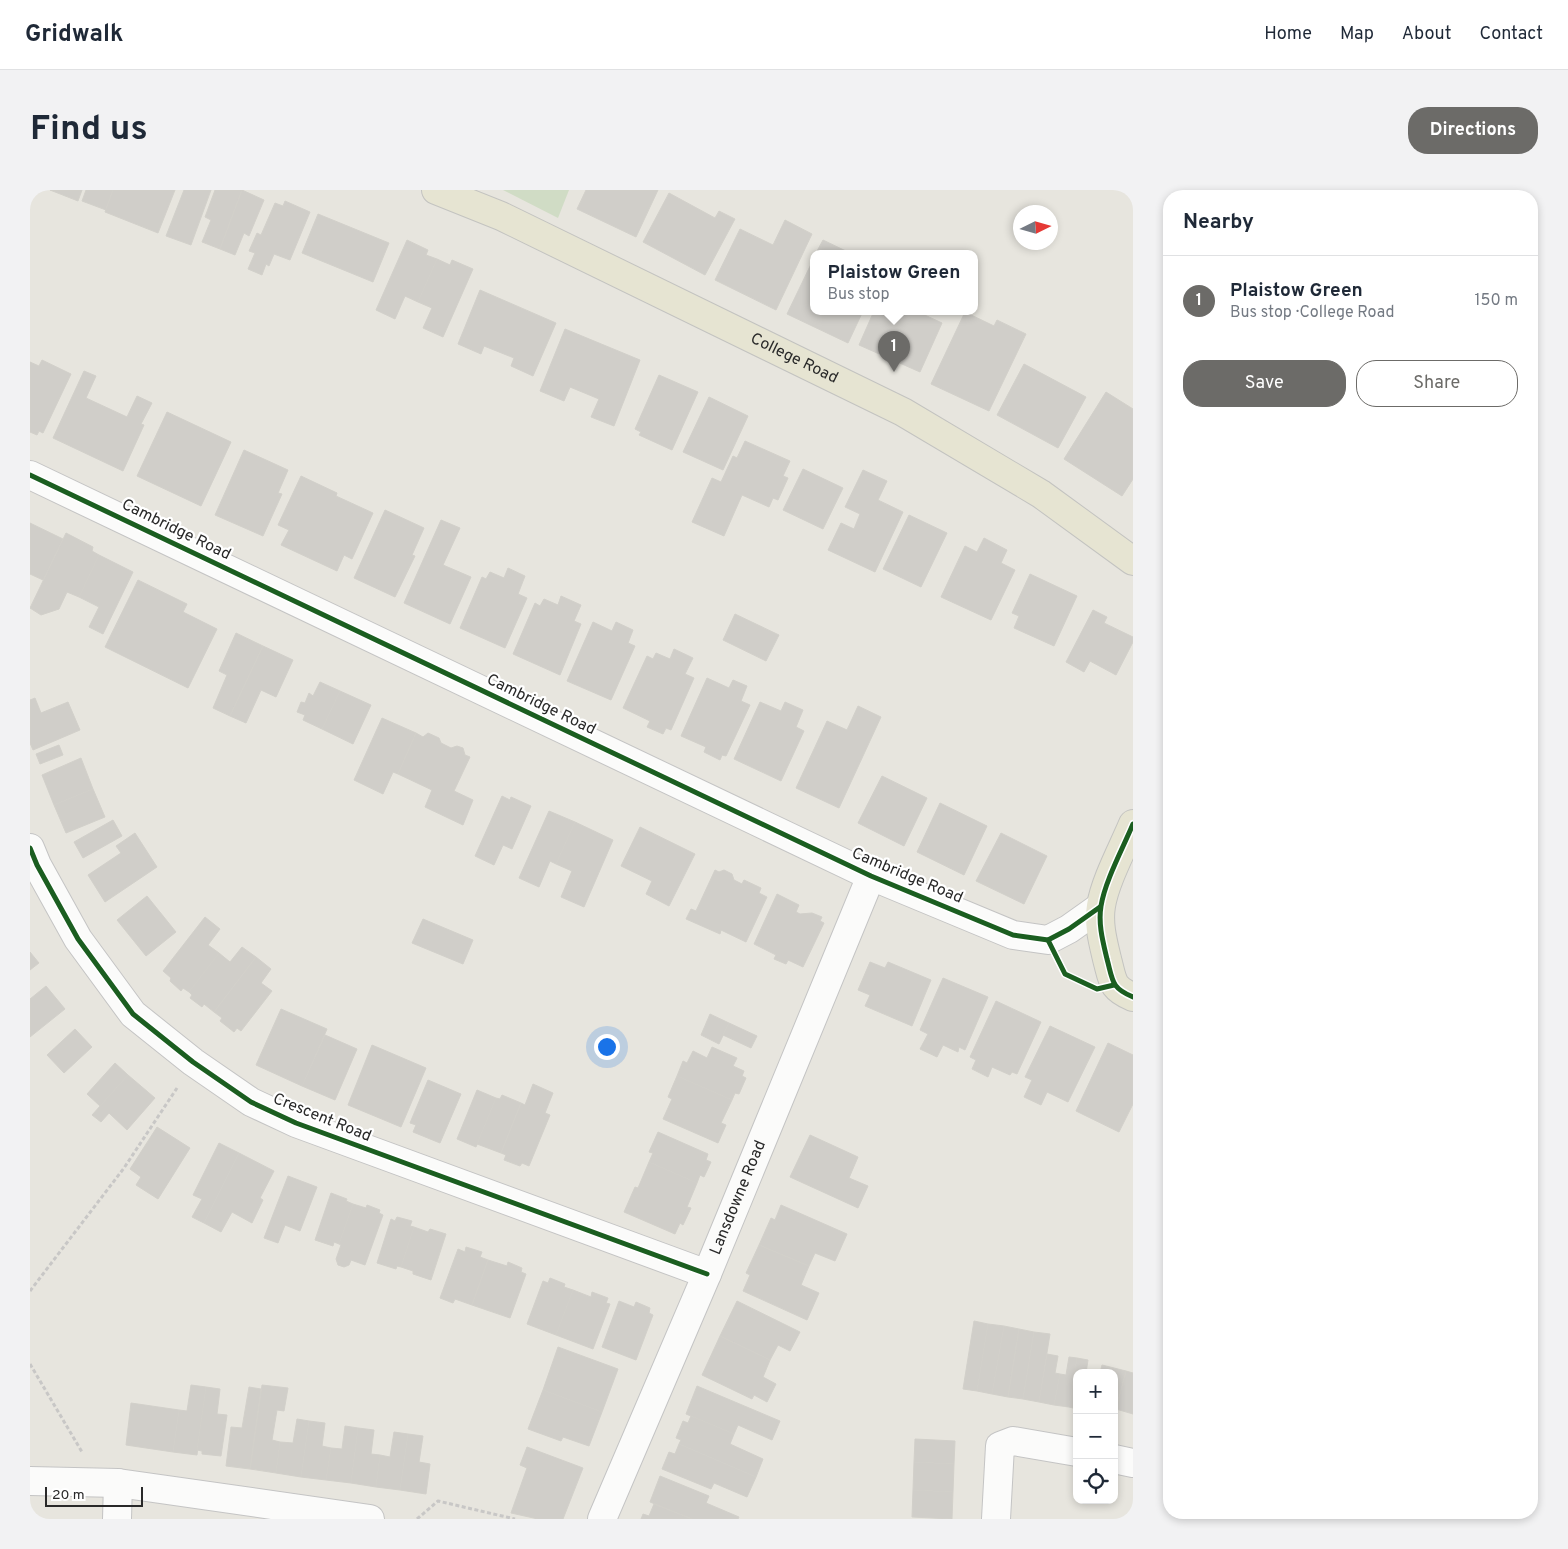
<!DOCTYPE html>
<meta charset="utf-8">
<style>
body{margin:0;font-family:Overpass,sans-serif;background:#f2f2f3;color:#1f2937}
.controls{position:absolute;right:15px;bottom:15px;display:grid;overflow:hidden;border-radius:10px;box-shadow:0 2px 8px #0003}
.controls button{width:45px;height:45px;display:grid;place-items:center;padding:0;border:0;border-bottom:1px solid #e0e1e3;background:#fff;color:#1f2937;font:25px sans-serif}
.compass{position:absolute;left:983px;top:15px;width:45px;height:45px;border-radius:50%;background:#fff;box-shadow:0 2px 8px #0003;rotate:85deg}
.scale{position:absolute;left:15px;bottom:12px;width:98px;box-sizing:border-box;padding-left:5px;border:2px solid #292929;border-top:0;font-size:14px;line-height:18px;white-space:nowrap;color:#292929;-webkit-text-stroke:4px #fff;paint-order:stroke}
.you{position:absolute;left:576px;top:856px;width:18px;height:18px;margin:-12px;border:4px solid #fff;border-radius:50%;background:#1a73e8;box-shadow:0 0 0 8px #1a73e833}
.badge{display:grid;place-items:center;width:32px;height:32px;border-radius:50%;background:#6c6b68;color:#fff;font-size:16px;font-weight:700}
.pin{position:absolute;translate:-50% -41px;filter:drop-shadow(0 1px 2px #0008)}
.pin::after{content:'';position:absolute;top:26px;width:18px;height:15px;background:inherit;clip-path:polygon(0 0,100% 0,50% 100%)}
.popup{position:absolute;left:780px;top:60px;width:168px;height:65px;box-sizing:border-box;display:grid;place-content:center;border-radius:10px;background:#fff;filter:drop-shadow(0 1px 4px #0005);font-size:16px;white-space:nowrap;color:#747a83}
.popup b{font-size:19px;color:#1f2937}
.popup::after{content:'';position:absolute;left:50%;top:100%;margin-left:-10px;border:10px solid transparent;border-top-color:#fff}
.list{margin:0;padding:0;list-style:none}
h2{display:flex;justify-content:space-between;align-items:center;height:65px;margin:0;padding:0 20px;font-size:21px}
h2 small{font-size:16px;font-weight:400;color:#747a83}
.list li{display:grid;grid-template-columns:32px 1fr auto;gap:15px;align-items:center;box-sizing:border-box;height:90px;padding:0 20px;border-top:1px solid #e0e1e3}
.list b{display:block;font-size:19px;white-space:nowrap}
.list p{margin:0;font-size:16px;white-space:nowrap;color:#747a83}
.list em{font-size:16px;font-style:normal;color:#747a83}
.actions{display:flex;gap:10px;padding:15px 20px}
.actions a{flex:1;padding:11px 0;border:1px solid #6c6b68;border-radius:20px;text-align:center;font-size:18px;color:#6c6b68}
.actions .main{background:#6c6b68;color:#fff}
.icon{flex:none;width:28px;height:28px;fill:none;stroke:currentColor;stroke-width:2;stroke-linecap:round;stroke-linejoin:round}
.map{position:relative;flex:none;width:1103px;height:1329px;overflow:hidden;border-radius:20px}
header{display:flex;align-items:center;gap:30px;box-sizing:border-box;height:70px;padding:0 25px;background:#fff;border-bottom:1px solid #e0e1e3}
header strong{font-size:24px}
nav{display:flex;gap:28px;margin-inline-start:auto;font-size:18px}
.intro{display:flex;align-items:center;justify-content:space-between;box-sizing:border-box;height:120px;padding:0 30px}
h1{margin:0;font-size:35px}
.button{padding:12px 22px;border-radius:20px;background:#6c6b68;color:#fff;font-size:18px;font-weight:700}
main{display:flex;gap:30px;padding:0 30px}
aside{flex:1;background:#fff;border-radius:20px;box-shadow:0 2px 8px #0003}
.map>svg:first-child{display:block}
.cemetery{fill:#d0dcc5}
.building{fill:#d0cec9;stroke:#d2d0ca}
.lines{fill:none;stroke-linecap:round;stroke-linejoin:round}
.street-casing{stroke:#c4c4c4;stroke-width:30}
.primary-casing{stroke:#c3c3c0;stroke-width:30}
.path{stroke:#c8c7c6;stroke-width:3;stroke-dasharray:4 2.5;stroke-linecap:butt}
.street{stroke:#fbfbfa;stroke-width:28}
.primary{stroke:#e6e4d2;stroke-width:28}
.cycleway-casing{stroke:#fff;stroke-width:8}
.cycleway{stroke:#1b5e20;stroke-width:5}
.labels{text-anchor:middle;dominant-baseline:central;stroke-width:4.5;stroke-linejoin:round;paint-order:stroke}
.street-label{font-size:16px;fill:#292929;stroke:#fff}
</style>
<header>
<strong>Gridwalk</strong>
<nav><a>Home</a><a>Map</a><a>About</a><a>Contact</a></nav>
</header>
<div class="intro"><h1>Find us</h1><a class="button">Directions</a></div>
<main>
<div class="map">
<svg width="1103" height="1329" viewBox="0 0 1103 1329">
<rect width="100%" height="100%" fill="#e7e5de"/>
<!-- cemetery -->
<path class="cemetery" d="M473 0H539L528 28Z"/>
<!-- building -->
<g class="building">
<path d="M20 0H52L48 11Z"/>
<path d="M56 0H83L76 20 52 11Z"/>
<path d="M83 0H145L128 43 75 22Z"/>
<path d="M154 0H181L161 55 136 46Z"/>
<path d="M185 0H212L190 59 172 52 181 30 175 27Z"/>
<path d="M212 0 234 10 219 46 214 43 205 65 190 59Z"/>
<path d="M556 0H628L606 47 547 19Z"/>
<path d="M639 3 685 28 689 21 705 29 675 85 613 52Z"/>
<path d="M255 11 280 22 260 70 244 64 239 76 236 74 232 85 218 79 225 63 219 61 227 43 231 45 245 13 253 16Z"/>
<path d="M288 24 359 53 343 92 272 63Z"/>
<path d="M755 30 782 44 746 120 685 90 710 39 743 55Z"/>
<path d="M377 50 398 60 396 65 407 69 388 112 375 106 365 129 346 120Z"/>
<path d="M793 50 820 63H786Z"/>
<path d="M784 68V121H833L818 153 757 124Z"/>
<path d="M407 69 420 75 422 70 443 79 413 147 393 138 402 118 388 112Z"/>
<path d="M450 100 526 133 503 186 481 176 484 168 454 156 451 164 428 154Z"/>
<path d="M844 121H886L912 133 890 182 829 155Z"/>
<path d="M935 122 964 136 967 130 996 144 959 221 901 194Z"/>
<path d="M535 139 610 170 584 236 561 227 569 209 540 197 534 211 510 201Z"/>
<path d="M12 170 41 184 13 243 9 241 7 245 0 242V172L9 176Z"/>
<path d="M994 174 1056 207 1028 258 967 225Z"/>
<path d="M54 181 66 186 56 208 97 227 107 206 122 213 111 234 114 235 93 281 23 248Z"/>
<path d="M629 185 668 202 642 260 609 245 611 242 605 239Z"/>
<path d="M1076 202 1103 219V289L1092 306 1034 269Z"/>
<path d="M679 207 718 226 693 280 653 262Z"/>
<path d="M137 222 201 252 171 316 107 286Z"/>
<path d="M715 251 760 271 753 286 758 288 748 310 743 308 739 317 712 305 694 346 662 332 682 288 691 292 703 266 707 268Z"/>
<path d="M214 260 258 280 248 303 252 304 233 346 185 325Z"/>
<path d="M773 279 813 298 793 339 753 320Z"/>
<path d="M833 280 857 291 848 310 873 322 845 382 798 360 811 333 824 339 830 324 815 317Z"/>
<path d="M271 286 307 303 306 306 343 323 322 369 314 365 307 381 251 355 259 340 248 335Z"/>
<path d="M355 320 394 338 382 365 385 366 365 407 324 388Z"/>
<path d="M879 325 917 343 891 397 853 379Z"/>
<path d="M411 330 430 338 413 375 441 387 420 434 374 413Z"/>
<path d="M0 333 33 349 13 390 0 384Z"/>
<path d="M36 343 63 357 62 361 69 365 49 407 37 402 29 419 11 425 0 418Z"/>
<path d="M954 348 977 360 971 373 985 380 961 430 911 407 935 356 947 362Z"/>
<path d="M69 365 103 382 73 444 59 437 69 417 49 407Z"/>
<path d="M478 378 495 386 488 404 497 408 475 458 430 438 452 387 456 389 460 382 474 388Z"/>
<path d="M1000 384 1047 406 1024 456 984 438 989 426 982 423Z"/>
<path d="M108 390 157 414 153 422 187 439 158 498 75 457Z"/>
<path d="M531 406 551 415 544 431 551 434 530 485 483 464 505 413 510 416 514 409 528 415Z"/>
<path d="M1063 420 1077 427 1074 433 1103 447V452L1086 485 1060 471 1054 482 1036 472Z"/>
<path d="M705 424 749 445 736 471 693 450Z"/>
<path d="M563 432 582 441 586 432 603 440 598 453 605 456 581 510 537 491Z"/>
<path d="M206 443 233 456 200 526 183 518 197 485 189 481Z"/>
<path d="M233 456 263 470 246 507 231 500 216 533 200 526Z"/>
<path d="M644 459 663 468 655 484 664 488 641 540 636 538 633 544 617 537 620 531 593 518 617 466 623 469 626 463 640 469Z"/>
<path d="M677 488 699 498 703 490 717 496 711 511 720 515 696 566 692 565 690 570 674 562 676 557 651 546Z"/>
<path d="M290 492 310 501 292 539 273 530 275 525 267 522 271 512 275 513 279 503 283 506Z"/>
<path d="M310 501 341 515 323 554 292 539Z"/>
<path d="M5 508 11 523 38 512 50 540 3 560 0 553V510Z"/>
<path d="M730 512 751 521 755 512 773 520 766 537 774 541 751 591 704 569Z"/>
<path d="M828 516 851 527 809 618 766 598 797 531 817 540Z"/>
<path d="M352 528 386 543 368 584 363 582 353 604 324 590Z"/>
<path d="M386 543 393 547 398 543 409 548 411 553 421 558 427 556 433 558 435 565 440 567 424 601 443 610 433 635 395 617 402 600 368 584Z"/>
<path d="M29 555 33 565 10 574 6 564Z"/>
<path d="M51 568 63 599 24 615 12 585Z"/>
<path d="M852 586 897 608 874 656 828 633Z"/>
<path d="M63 599 75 627 36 643 24 615Z"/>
<path d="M472 606 480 610 481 607 501 616 482 659 473 655 464 675 445 666Z"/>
<path d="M910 613 957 636 934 685 887 662Z"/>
<path d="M519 621 545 632 526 674 520 671 509 697 489 688Z"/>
<path d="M83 630 92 646 53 668 44 652Z"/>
<path d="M545 632 583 650 554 717 531 707 542 681 526 674Z"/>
<path d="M610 637 665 664 639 716 616 704 622 691 591 676Z"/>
<path d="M105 643 127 677 75 712 58 685 91 663 86 656Z"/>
<path d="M971 643 1017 666 994 714 946 691Z"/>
<path d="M685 680 689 682 694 680 702 684 704 690 712 694 714 690 731 698 729 703 737 707 716 752 691 740 690 744 656 729 661 719 666 721Z"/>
<path d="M747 704 769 715 766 722 770 724 782 723 792 727 790 731 794 733 773 777 758 770 756 774 744 769 746 765 724 754Z"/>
<path d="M117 706 146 742 116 766 87 730Z"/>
<path d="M175 727 190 739 178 755 189 763 159 802 153 798 151 801 140 791 141 788 133 781Z"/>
<path d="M393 729 443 750 433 774 382 753Z"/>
<path d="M212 757 226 767 184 822 174 814 172 817 160 808 162 805 159 802 189 763 200 772Z"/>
<path d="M0 762 9 773 0 780Z"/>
<path d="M226 767 241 779 231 793 242 801 211 841 207 838 204 842 190 831 192 828 184 822Z"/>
<path d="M840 772 855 778 858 772 901 790 882 836 835 816 840 805 828 800Z"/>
<path d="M913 788 958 807 935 860 929 857 928 862 913 855 907 867 890 859 898 844 890 840Z"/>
<path d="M16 796 35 819 0 847V809Z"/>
<path d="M966 811 1011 832 987 884 982 882 980 885 962 877 958 887 942 879 946 870 940 867Z"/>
<path d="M251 819 297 839 272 896 226 875Z"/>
<path d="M680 824 699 833 689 854 671 845Z"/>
<path d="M699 833 727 846 721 858 693 845Z"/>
<path d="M1020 836 1065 857 1038 912 1017 902 1011 915 994 907 1002 890 995 887Z"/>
<path d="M45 839 62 857 34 883 17 865Z"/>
<path d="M295 845 327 859 305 910 272 896Z"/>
<path d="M1078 853 1103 865V914L1089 942 1046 921Z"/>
<path d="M342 855 396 878 371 937 318 915Z"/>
<path d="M682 857 707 868 703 876 714 881 712 886 716 888 709 904 705 903 702 910 647 886 653 871 657 873 663 861 677 868Z"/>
<path d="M85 873 98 885 70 916 57 904Z"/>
<path d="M98 885 125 908 97 940 79 923 71 932 62 925Z"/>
<path d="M647 886 702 910 691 933 696 935 688 953 633 929 642 909 638 907Z"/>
<path d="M398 890 431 904 410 953 383 942 386 935 380 933Z"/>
<path d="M503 894 523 903 515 923 520 925 499 976 492 973 490 976 474 970 476 965 471 963 491 913 495 915Z"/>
<path d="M447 900 466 908 446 957 427 949Z"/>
<path d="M472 905 491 913 471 963 447 954 466 908 470 909Z"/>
<path d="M127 937 160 958 128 1009 106 995 111 987 100 979Z"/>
<path d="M628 942 678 964 676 970 681 972 674 987 670 985 667 993 619 972 623 963 619 962Z"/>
<path d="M780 945 828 967 819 988 838 996 828 1018 760 987Z"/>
<path d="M189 953 209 963 174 1033 162 1027 172 1009 163 1005Z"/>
<path d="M209 963 244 981 230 1008 233 1010 222 1033 202 1022 191 1042 174 1033Z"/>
<path d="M619 972 667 993 657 1017 661 1018 653 1035 650 1033 645 1044 594 1022 605 997 608 998Z"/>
<path d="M258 986 287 997 270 1041 255 1035 248 1053 234 1048Z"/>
<path d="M301 1003 317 1009 316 1011 323 1014 309 1054 304 1052 303 1056 285 1050Z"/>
<path d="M323 1014 336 1018 337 1015 350 1020 349 1023 353 1025 335 1075 321 1070 319 1075 314 1077 308 1075 306 1069 311 1055 309 1054Z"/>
<path d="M751 1015 817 1044 805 1071 785 1063 779 1076 729 1055 741 1028 745 1030Z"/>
<path d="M367 1027 382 1031 380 1036 384 1037 371 1077 367 1076 366 1079 347 1073 361 1029 365 1031Z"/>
<path d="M384 1037 398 1042 400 1039 416 1044 401 1090 383 1084V1081L371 1077Z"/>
<path d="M729 1055 779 1076 771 1095 789 1103 777 1130 713 1101 720 1085 716 1083Z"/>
<path d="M436 1057 452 1062 450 1067 458 1070 442 1115 425 1109 423 1113 410 1108 428 1059 435 1062Z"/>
<path d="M458 1070 477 1076 478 1072 492 1078 491 1082 496 1084 480 1128 442 1115Z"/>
<path d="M520 1088 535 1094 534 1097 543 1100 526 1145 497 1134 513 1091 518 1093Z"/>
<path d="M543 1100 561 1107 562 1102 578 1108 576 1113 580 1114 563 1159 526 1145Z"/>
<path d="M589 1111 604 1117 606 1112 620 1118 619 1123 623 1125 606 1170 572 1157Z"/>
<path d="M707 1111 770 1142 760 1161 748 1155 740 1170 690 1146Z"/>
<path d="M944 1131 958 1134 947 1201 933 1199Z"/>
<path d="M958 1134 974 1136 962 1204 947 1201Z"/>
<path d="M974 1136 989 1139 978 1207 962 1204Z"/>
<path d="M989 1139 1004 1142 993 1209 978 1207Z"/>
<path d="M1004 1142 1020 1144 1009 1212 993 1209Z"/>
<path d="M690 1146 740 1170 733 1187 746 1194 737 1212 724 1205 722 1209 672 1185Z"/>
<path d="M528 1157 588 1179 572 1222 513 1200Z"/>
<path d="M1017 1164 1028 1166 1025 1183 1030 1184 1024 1215 1009 1212Z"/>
<path d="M1039 1167 1047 1168 1039 1217 1024 1215 1030 1184 1036 1185Z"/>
<path d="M1047 1168 1058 1170 1056 1183H1047V1219L1039 1217Z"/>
<path d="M1072 1175 1096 1181 1084 1226V1183H1070Z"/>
<path d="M1096 1181 1103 1183V1224L1086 1219Z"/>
<path d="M161 1195 176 1197 167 1265 143 1262 149 1220 157 1221Z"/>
<path d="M232 1195 258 1198 254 1221 247 1220 242 1250 250 1252 246 1283 220 1279Z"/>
<path d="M667 1196 750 1231 742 1250 708 1235 704 1244 656 1224Z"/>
<path d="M176 1197 190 1199 187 1224 197 1225 191 1266 172 1264V1261L167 1260Z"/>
<path d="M219 1197 231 1199 220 1279 196 1276 201 1237 212 1238Z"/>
<path d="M513 1200 572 1222 559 1256 533 1247 531 1251 498 1239Z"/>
<path d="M101 1213 149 1220 143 1262 96 1255Z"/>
<path d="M661 1226 704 1244 700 1254 733 1269 726 1287 649 1254 651 1250 646 1248 653 1231 658 1233Z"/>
<path d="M267 1229 279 1231 271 1287 246 1283 250 1252 263 1253Z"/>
<path d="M279 1231 295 1233 292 1256 301 1258 296 1290 271 1287Z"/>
<path d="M315 1236 328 1238 321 1293 296 1290 301 1258 312 1259Z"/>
<path d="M328 1238 344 1240 341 1264 350 1265 346 1297 321 1293Z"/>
<path d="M364 1242 378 1244 370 1300 346 1297 350 1265 360 1267Z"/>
<path d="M378 1244 393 1246 389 1272 400 1274 396 1304 370 1300Z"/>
<path d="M885 1249 925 1251 924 1274 884 1272Z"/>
<path d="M649 1254 726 1287 717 1307 684 1293 681 1299 632 1279 639 1262 645 1264Z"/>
<path d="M497 1257 553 1278 533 1329H508L481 1323 497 1278 490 1275Z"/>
<path d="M884 1272 924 1274 923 1302 883 1300Z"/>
<path d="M630 1286 679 1306 676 1313 709 1327 708 1329H662L620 1312Z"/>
<path d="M883 1300 923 1302 922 1329 882 1327Z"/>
<path d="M624 1314 662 1329H611L613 1324 619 1326Z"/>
</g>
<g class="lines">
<defs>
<g id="street">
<path d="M0 285 841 686 983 745 1018 750 1039 739 1070 717"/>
<path d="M0 658 7 675 48 749 103 824 163 872 221 912 266 933 677 1084"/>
<path d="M1084 1269 1103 1273"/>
<path d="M0 1291 88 1293 340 1329"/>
<path d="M87 1329 88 1293"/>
<path id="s1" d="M572 1329 677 1084 841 686"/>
<path d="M966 1329 970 1256 983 1251 1047 1262"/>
</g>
<g id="primary">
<path id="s2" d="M406 0 471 26 873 222 1011 304 1103 371"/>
<path d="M1103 634C1093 658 1075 691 1071 716 1068 734 1073 752 1077 769 1083 791 1081 798 1103 807"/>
</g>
</defs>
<!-- street casing -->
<use href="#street" class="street-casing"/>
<!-- primary casing -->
<use href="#primary" class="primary-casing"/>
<!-- path -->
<g class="path">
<path d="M0 1101 94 978 147 898"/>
<path d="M0 1174 52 1262"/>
<path d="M387 1329 408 1311 485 1329"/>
</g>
<!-- street -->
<use href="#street" class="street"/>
<!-- primary -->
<use href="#primary" class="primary"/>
<defs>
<g id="cycleway">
<path d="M0 285 841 686 983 745 1018 750 1039 739 1070 717"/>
<path d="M1103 634C1093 658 1075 691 1071 716 1068 734 1073 752 1077 769 1083 791 1081 798 1103 807"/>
<path d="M0 658 7 675 48 749 103 824 163 872 221 912 266 933 677 1084"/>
<path d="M1018 750 1035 784 1067 799 1084 795"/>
</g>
</defs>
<!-- cycleway casing -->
<use href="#cycleway" class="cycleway-casing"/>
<!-- cycleway -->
<use href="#cycleway" class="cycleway"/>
</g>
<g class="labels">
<!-- street labels -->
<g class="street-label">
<text stroke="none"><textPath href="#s2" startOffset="396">College Road</textPath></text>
<text transform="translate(146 340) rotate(26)">Cambridge Road</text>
<text transform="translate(511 515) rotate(26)">Cambridge Road</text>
<text transform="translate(877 686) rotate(23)">Cambridge Road</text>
<text transform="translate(292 928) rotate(22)">Crescent Road</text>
<text stroke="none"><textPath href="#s1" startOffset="349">Lansdowne Road</textPath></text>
</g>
</g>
</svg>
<div class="controls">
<button>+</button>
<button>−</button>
<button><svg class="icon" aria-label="locate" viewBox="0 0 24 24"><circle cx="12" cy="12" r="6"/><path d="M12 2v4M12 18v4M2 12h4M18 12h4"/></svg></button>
</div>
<svg class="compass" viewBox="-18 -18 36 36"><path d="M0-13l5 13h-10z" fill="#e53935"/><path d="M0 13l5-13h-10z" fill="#747a83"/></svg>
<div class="scale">20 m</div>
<div class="you"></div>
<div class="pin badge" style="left:864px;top:182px">1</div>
<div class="popup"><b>Plaistow Green</b>Bus stop</div>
</div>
<aside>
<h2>Nearby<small></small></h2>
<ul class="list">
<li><span class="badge">1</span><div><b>Plaistow Green</b><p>Bus stop · College Road</p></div><em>150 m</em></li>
</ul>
<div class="actions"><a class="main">Save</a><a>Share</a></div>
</aside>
</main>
